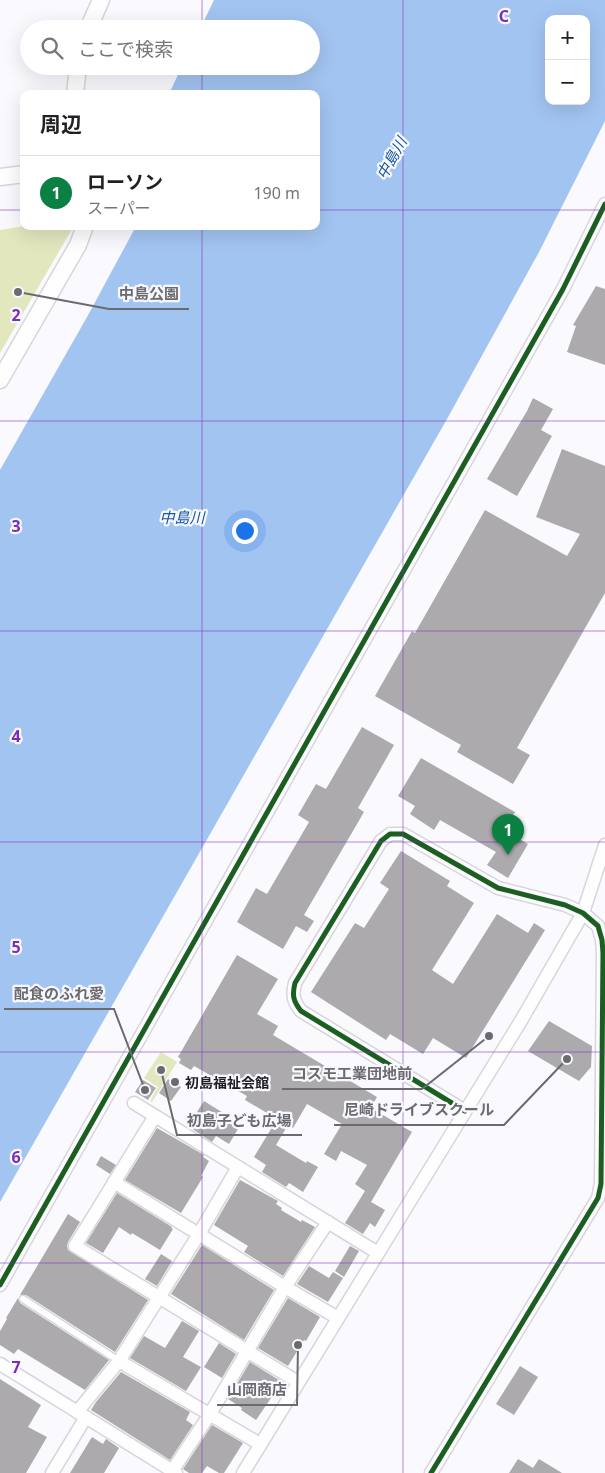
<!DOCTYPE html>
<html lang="ja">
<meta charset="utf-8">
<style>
body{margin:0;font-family:"Noto Sans","Noto Sans JP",sans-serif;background:#f6f6f6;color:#202124}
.controls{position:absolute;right:15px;top:15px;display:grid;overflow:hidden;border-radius:10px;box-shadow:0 5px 20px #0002}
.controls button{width:45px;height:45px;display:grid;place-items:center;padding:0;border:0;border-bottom:1px solid #e0e0e0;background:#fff;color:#202124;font:25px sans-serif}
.you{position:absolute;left:244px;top:530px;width:18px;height:18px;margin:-12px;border:4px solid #fff;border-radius:50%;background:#1a73e8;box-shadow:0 0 0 8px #1a73e833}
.badge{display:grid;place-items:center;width:32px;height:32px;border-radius:50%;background:#0b8043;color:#fff;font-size:16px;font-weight:700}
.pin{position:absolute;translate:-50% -41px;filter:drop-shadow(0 1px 2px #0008)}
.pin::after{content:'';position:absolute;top:26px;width:18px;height:15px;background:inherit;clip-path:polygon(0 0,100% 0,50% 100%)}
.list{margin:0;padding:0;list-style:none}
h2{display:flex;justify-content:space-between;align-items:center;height:65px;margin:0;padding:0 20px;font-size:21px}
h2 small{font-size:16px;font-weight:400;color:#757577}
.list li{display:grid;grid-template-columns:32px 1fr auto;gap:15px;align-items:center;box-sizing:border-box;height:75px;padding:0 20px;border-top:1px solid #e0e0e0}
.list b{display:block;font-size:19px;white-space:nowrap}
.list p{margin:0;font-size:16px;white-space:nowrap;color:#757577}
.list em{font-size:16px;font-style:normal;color:#757577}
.icon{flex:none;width:28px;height:28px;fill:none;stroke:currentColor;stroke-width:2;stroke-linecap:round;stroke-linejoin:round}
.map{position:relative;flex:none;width:605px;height:1473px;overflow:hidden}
.search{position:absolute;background:#fff;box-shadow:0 5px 20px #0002;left:20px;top:20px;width:300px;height:55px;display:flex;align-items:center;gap:12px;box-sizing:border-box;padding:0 18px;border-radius:28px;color:#757577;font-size:19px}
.panel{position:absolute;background:#fff;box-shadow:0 5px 20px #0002;left:20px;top:90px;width:300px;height:140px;border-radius:10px}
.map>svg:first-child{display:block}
.green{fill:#e3e7be}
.water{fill:#a2c4f1;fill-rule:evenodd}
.building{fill:#acaaac}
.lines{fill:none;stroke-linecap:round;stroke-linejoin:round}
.service-casing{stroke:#d6d6db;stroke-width:9}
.minor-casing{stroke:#d6d6db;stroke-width:15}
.tertiary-casing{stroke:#d6d6db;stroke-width:19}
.service{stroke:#fefeff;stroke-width:6}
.minor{stroke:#fefeff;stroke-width:12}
.tertiary{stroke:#fefeff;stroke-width:16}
.cycleway-casing{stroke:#f8f8ff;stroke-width:8}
.cycleway{stroke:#1b5e20;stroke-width:5}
.grid{fill:none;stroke:#7b2cbf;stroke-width:1;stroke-opacity:0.55}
.poi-dot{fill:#6b6b6f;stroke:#f8f8ff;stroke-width:2}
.labels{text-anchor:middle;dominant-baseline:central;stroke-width:4.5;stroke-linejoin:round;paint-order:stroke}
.poi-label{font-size:14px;font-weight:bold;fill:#1e1e22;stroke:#f8f8ff;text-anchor:start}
.water-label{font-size:15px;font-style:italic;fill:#1556a1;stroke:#f8f8ff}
.grid-label{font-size:16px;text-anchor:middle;font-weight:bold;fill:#7b2cbf;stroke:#f8f8ff;stroke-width:4.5;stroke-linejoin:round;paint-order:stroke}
.leader{fill:none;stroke:#6b6b6f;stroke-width:2}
.callout-dot{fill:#6b6b6f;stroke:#f8f8ff;stroke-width:2}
.callout-label{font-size:15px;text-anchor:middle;font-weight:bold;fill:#6b6b6f;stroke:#f8f8ff;stroke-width:4.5;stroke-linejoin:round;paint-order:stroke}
</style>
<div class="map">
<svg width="605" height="1473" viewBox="0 0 605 1473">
<rect width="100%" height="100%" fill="#f9f9fe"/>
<!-- green -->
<g class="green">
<path d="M25 226H70L72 229 0 353V230Z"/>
<path d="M161 1052 177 1062 152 1102 150 1101 158 1087 144 1078Z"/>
</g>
<!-- water -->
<path class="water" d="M214 0H605V121L539 252 447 419 0 1202V470L87 317 134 230 135 226H316V94H169L182 66H311V29H200ZM549 19H586V101H549Z"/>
<!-- building -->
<g class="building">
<path d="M596 286 605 289V365L567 352 576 326 573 325Z"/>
<path d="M533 398 553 409 541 430 552 436 517 496 487 479 527 411Z"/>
<path d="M562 449 605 466V593L517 748 530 755 513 784 457 752 461 745 375 696 412 631 415 633 485 510 567 556 580 534 536 517Z"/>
<path d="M362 727 394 745 358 808 364 812 304 915 314 921 307 932 296 926 283 949 237 922 256 888 267 894 309 822 298 815 316 784 326 789Z"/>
<path d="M421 758 515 812 504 830 528 844 508 878 487 865 496 852 440 820 434 830 410 814 415 806 398 796Z"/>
<path d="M401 851 450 881 447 886 474 903 432 970 453 984 497 914 528 933 534 923 545 930 466 1058 433 1038 423 1054 390 1034 386 1040 311 992 355 923 364 928 389 889 380 883Z"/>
<path d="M237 955 278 979 257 1014 278 1026 273 1035 377 1097 371 1108 412 1132 371 1202 385 1210 375 1227 370 1223 363 1234 345 1223 365 1191 355 1184 367 1165 341 1151 336 1161 324 1154 342 1124 307 1104 293 1128 288 1125 276 1145 306 1163 307 1161 318 1167 303 1192 289 1183 286 1187 262 1172 266 1165 254 1157 277 1119 245 1100 247 1096 194 1066 191 1070 179 1063 181 1059 178 1057Z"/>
<path d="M549 1021 592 1046 591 1067 579 1081 528 1051Z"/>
<path d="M168 1079 181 1087 171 1101 159 1093Z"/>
<path d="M143 1080 156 1088 148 1100 135 1092Z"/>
<path d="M204 1101 241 1124 229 1144 216 1136 212 1142 188 1126Z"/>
<path d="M157 1128 204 1155 203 1157 209 1161 201 1176 203 1177 181 1213 125 1180Z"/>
<path d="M101 1156 116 1165 110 1174 96 1165Z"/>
<path d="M240 1180 278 1201 276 1204 282 1208 281 1210 301 1222 302 1220 315 1227 283 1276 244 1252 248 1246 214 1225Z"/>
<path d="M117 1193 172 1227 171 1228 173 1229 160 1250 132 1233 131 1235 119 1227 103 1253 86 1243Z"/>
<path d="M68 1214 80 1222 68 1242 67 1246 68 1250 148 1300 115 1352 26 1295H20Z"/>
<path d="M202 1245 274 1290 244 1340 171 1294Z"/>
<path d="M350 1246 359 1251 344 1277 335 1271Z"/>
<path d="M161 1254 172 1261 157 1286 145 1279Z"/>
<path d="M309 1266 329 1278 333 1272 343 1278 328 1302 297 1284Z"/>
<path d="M18 1298 20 1303 109 1360 85 1390 18 1349 14 1354 0 1345V1331L7 1319 6 1318Z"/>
<path d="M288 1298 320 1317 306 1341 304 1340 288 1366 258 1348Z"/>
<path d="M182 1321 199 1331 183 1357 201 1367 186 1391 130 1358 144 1336 165 1348Z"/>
<path d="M219 1343 236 1354 222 1378 204 1367Z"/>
<path d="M250 1362 282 1382 256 1420 241 1410 242 1408 228 1399Z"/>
<path d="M520 1366 538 1377 514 1415 496 1404Z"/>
<path d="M121 1372 190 1412 186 1420 193 1425 170 1460 91 1410 96 1402Z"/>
<path d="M0 1379 41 1405 28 1427 47 1437 26 1473H0Z"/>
<path d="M212 1425 243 1443 224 1473H219L207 1466 202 1473H189L183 1469Z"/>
<path d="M92 1437 103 1444 106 1439 119 1448 104 1473H70Z"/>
<path d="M518 1459 533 1468 539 1459 562 1473H509Z"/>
</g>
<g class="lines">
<defs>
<path id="service" d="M23 1299 119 1361"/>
<g id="minor">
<path d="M134 1103 378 1253"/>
<path d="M155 1116 75 1246 298 1382"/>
<path d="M114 1182 285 1287 338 1318"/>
<path d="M0 1285 563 289 605 204"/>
<path d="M119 1361 260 1444"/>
<path d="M0 1364 176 1473"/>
<path d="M77 1412 119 1361 199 1234 238 1167"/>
<path d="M172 1471 210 1414 285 1287 328 1222"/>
<path d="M52 1473 86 1417"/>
<path d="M243 1473 522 1019 583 913 605 845"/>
<path d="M431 1473 598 1198 601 1184 603 953 602 940 598 926 583 913 565 905 498 888 403 834H390L381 841 295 983C292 995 293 1001 301 1011L465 1111"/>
</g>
<g id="tertiary">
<path d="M88 29 101 0"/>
<path d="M75 94 78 66"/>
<path d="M0 177 24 174"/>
<path d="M0 380 78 245 85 226"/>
</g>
</defs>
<!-- service casing -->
<use href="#service" class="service-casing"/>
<!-- minor casing -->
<use href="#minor" class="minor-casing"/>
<!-- tertiary casing -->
<use href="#tertiary" class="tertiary-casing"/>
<!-- service -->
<use href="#service" class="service"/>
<!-- minor -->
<use href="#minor" class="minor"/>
<!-- tertiary -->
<use href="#tertiary" class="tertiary"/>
<defs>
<g id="cycleway">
<path d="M0 1285 563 289 605 204"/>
<path d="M431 1473 598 1198 601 1184 603 953 602 940 598 926 583 913 565 905 498 888 403 834H390L381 841 295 983C292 995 293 1001 301 1011L465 1111"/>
</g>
</defs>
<!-- cycleway casing -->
<use href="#cycleway" class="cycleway-casing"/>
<!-- cycleway -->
<use href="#cycleway" class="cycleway"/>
</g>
<!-- grid -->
<path class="grid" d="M202 0V29M403 0V1473M202 66V94M0 210H24M316 210H605M202 226V1473M0 421H605M0 631H605M0 842H605M0 1052H605M0 1263H605"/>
<!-- markers -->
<circle class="poi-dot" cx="175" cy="1082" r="5"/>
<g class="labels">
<!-- poi labels -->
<g class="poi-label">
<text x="185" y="1082">初島福祉会館</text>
</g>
<!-- water labels -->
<g class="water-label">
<text transform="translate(391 158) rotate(-61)">中島川</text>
<text x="182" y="517">中島川</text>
</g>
</g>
<g class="grid-label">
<text x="504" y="22">C</text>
<text x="16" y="321">2</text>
<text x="16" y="532">3</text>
<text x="16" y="742">4</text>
<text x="16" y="953">5</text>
<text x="16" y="1163">6</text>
<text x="16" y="1373">7</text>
</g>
<!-- callouts -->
<path class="leader" d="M18 292L109 309H189M145 1090L114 1009H4M489 1036L422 1089H282M567 1059L504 1125H334M161 1070L177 1135H302M298 1345L297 1405H217"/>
<g class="callout-dot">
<circle cx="18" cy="292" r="5"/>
<circle cx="145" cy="1090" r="5"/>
<circle cx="489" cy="1036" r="5"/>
<circle cx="567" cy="1059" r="5"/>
<circle cx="161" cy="1070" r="5"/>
<circle cx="298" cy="1345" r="5"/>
</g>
<g class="callout-label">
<text x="149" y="299">中島公園</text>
<text x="59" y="999">配食のふれ愛</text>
<text x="352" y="1079">コスモ工業団地前</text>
<text x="419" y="1115">尼崎ドライブスクール</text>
<text x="239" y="1126">初島子ども広場</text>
<text x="257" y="1395">山岡商店</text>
</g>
</svg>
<div class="controls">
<button>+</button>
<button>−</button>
</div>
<div class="you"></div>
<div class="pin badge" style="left:508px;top:855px">1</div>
<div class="search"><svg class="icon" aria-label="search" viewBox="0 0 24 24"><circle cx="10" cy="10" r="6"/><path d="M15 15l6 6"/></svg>ここで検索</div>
<section class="panel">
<h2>周辺<small></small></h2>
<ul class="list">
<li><span class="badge">1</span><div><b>ローソン</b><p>スーパー</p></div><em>190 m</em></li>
</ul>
</section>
</div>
